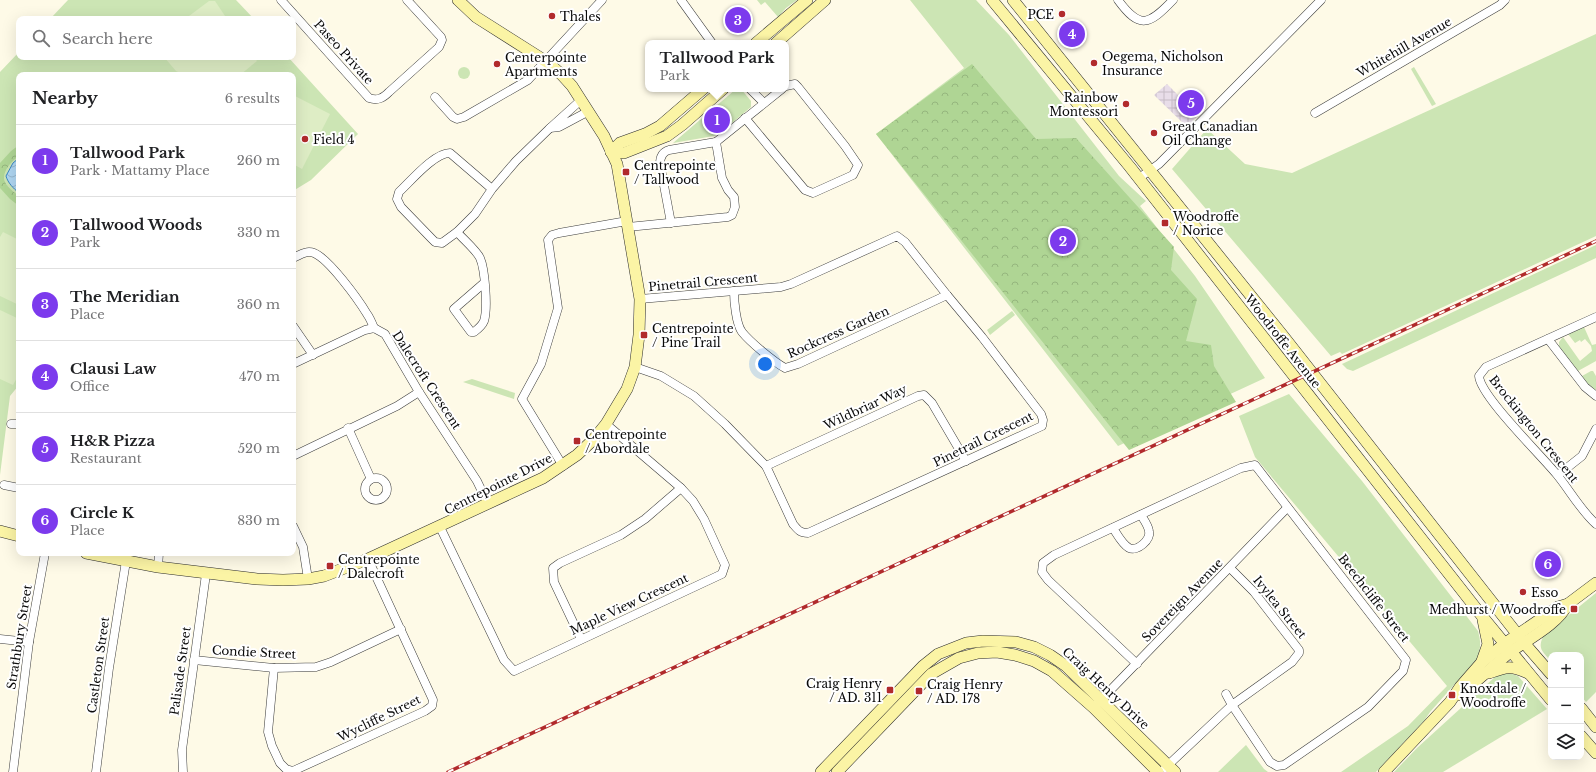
<!DOCTYPE html>
<meta charset="utf-8">
<style>
body{margin:0;font-family:"Libre Baskerville",serif;background:#f6f6f6;color:#202124}
.controls{position:absolute;right:12px;bottom:12px;display:grid;overflow:hidden;border-radius:8px;box-shadow:0 4px 16px #0002}
.controls button{width:36px;height:36px;display:grid;place-items:center;padding:0;border:0;border-bottom:1px solid #e0e0e0;background:#fff;color:#202124;font:20px sans-serif}
.you{position:absolute;left:765px;top:364px;width:14px;height:14px;margin:-10px;border:3px solid #fff;border-radius:50%;background:#1a73e8;box-shadow:0 0 0 6px #1a73e833}
.badge{display:grid;place-items:center;width:26px;height:26px;border-radius:50%;background:#7c3aed;color:#fff;font-size:13px;font-weight:700}
.pin{position:absolute;translate:-50% -50%;border:2px solid #fff;box-shadow:0 1px 4px #0006}
.popup{position:absolute;left:645px;top:40px;width:144px;height:52px;box-sizing:border-box;display:grid;place-content:center;border-radius:8px;background:#fff;filter:drop-shadow(0 1px 3px #0005);font-size:13px;white-space:nowrap;color:#757577}
.popup b{font-size:15px;color:#202124}
.popup::after{content:'';position:absolute;left:50%;top:100%;margin-left:-8px;border:8px solid transparent;border-top-color:#fff}
.list{margin:0;padding:0;list-style:none}
h2{display:flex;justify-content:space-between;align-items:center;height:52px;margin:0;padding:0 16px;font-size:17px}
h2 small{font-size:13px;font-weight:400;color:#757577}
.list li{display:grid;grid-template-columns:26px 1fr auto;gap:12px;align-items:center;box-sizing:border-box;height:72px;padding:0 16px;border-top:1px solid #e0e0e0}
.list b{display:block;font-size:15px;white-space:nowrap}
.list p{margin:0;font-size:13px;white-space:nowrap;color:#757577}
.list em{font-size:13px;font-style:normal;color:#757577}
.icon{flex:none;width:22px;height:22px;fill:none;stroke:currentColor;stroke-width:2;stroke-linecap:round;stroke-linejoin:round}
.map{position:relative;flex:none;width:1596px;height:772px;overflow:hidden}
.search{position:absolute;background:#fff;box-shadow:0 4px 16px #0002;left:16px;top:16px;width:280px;height:44px;display:flex;align-items:center;gap:10px;box-sizing:border-box;padding:0 14px;border-radius:8px;color:#757577;font-size:15px}
.panel{position:absolute;background:#fff;box-shadow:0 4px 16px #0002;left:16px;top:72px;width:280px;height:484px;border-radius:8px}
.map>svg:first-child{display:block}
.industrial{fill:url(#industrial-grid)}
.grass{fill:#cce5b4}
.forest{fill:url(#forest-crowns)}
.pitch{fill:#deedc5}
.water{fill:url(#water-waves);stroke:#3a88c5}
.lines{fill:none;stroke-linecap:round;stroke-linejoin:round}
.street-casing{stroke:#3c3c3c;stroke-width:9}
.secondary-casing{stroke:#2b2b2b;stroke-width:12}
.street{stroke:#fff;stroke-width:8}
.secondary{stroke:#fbf4a5;stroke-width:11}
.rail-casing{stroke:#b12a2c;stroke-width:3.5}
.rail{stroke:#fff;stroke-width:2;stroke-dasharray:6;stroke-linecap:butt}
.poi-dot{fill:#b12a2c;stroke:#fff;stroke-width:1.5}
.labels{text-anchor:middle;dominant-baseline:central;stroke-width:4;stroke-linejoin:round;paint-order:stroke}
.poi-label{font-size:12px;fill:#090909;stroke:#fff;text-anchor:start}
.street-label{font-size:12px;fill:#090909;stroke:#fff}
</style>
<div class="map">
<svg width="1596" height="772" viewBox="0 0 1596 772">
<defs>
<pattern id="industrial-grid" width="8" height="8" patternUnits="userSpaceOnUse"><rect width="8" height="8" fill="#e8dde9"/><path d="M0 4h8M4 0v8" fill="none" stroke="#c6bcc6"/></pattern>
<pattern id="forest-crowns" width="20" height="18" patternUnits="userSpaceOnUse"><rect width="20" height="18" fill="#afd594"/><path d="M2 6a3 3 0 1 1 6 0M12 15a3 3 0 1 1 6 0" fill="none" stroke="#95b67e"/></pattern>
<pattern id="water-waves" width="16" height="10" patternUnits="userSpaceOnUse"><rect width="16" height="10" fill="#afd6f2"/><path d="M0 5q4-4 8 0t8 0" fill="none" stroke="#95b6ce"/></pattern>
</defs>
<rect width="100%" height="100%" fill="#fefae7"/>
<!-- industrial -->
<path class="industrial" d="M1167 84 1198 115 1187 127 1154 95Z"/>
<!-- grass -->
<g class="grass">
<path d="M68 0H236L254 19H50Z"/>
<path d="M757 0H797L786 8 778 17 765 2 761 5Z"/>
<path d="M910 0H976L1009 35 1119 176 1146 201 1140 206 1195 276 1265 378 1118 446 876 134 964 68Z"/>
<path d="M1596 34V236L1342 354 1340 352 1331 356 1172 169 1207 129 1245 164 1292 173Z"/>
<path d="M19 52V57H288L358 134 311 180 293 191V75H19V385L10 396 0 475V72Z"/>
<path d="M1414 67 1436 104 1432 106 1411 69Z"/>
<circle cx="464" cy="73" r="6"/>
<path d="M736 89H741L751 101V107L719 134 714 136 673 143Z"/>
<path d="M1596 245V258L1353 371 1347 369 1342 364Z"/>
<path d="M1012 311 1015 315 990 335 987 330Z"/>
<path d="M1584 327 1592 345 1596 344V361L1578 371 1559 349V342L1563 337 1580 361 1592 351 1591 346 1585 339 1581 342 1580 340 1575 343 1568 334Z"/>
<path d="M1591 371H1593L1596 376V390L1588 385 1582 376Z"/>
<path d="M472 379 515 393 514 399 463 382Z"/>
<path d="M1289 394 1362 481 1478 631C1481 642 1481 648 1477 659L1430 712 1424 721 1376 772H1341L1408 726 1447 686 1255 457 1239 416Z"/>
<path d="M1596 593V692L1586 702 1581 696V655H1551V661C1542 651 1537 648 1544 635Z"/>
<path d="M1507 672 1518 676 1547 709 1443 772H1394L1417 748 1496 676Z"/>
<path d="M1246 745 1264 769 1268 772H1218Z"/>
</g>
<!-- forest -->
<g class="forest">
<path d="M972 64 1036 139 1076 138 1174 247 1171 270 1197 299 1186 341 1211 345 1214 366 1236 402 1129 450 876 134Z"/>
<path d="M19 145V156C11 161 1 173 5 182 8 188 14 192 19 196V206L10 199 0 188V163L11 151Z"/>
</g>
<!-- pitch -->
<g class="pitch">
<path d="M209 1H215L227 19H185Z"/>
<path d="M164 57H254L257 61 240 75H184L176 71Z"/>
<path d="M293 95 330 114 302 169 293 164Z"/>
<path d="M3 232 19 240V305L0 296V237Z"/>
<path d="M0 310 19 319V374L13 385 0 379Z"/>
</g>
<!-- water -->
<path class="water" d="M19 158V193C13 188 8 183 6 176L13 163Z"/>
<g class="lines">
<defs>
<g id="street">
<path d="M281 0 369 98C378 101 383 98 389 92L439 47 442 40 441 37 407 0"/>
<path d="M681 0 712 43"/>
<path d="M1118 0C1140 30 1149 25 1173 0"/>
<path d="M750 89 764 103"/>
<path d="M435 97 453 117 457 119 464 117 528 80 602 0"/>
<path d="M581 100 550 128 559 127 589 111"/>
<path d="M1315 113 1500 5 1505 0"/>
<path d="M745 118 805 190 813 193 853 175 858 165 845 146 798 87 795 84 786 86"/>
<path d="M1139 178 1159 164 1321 0"/>
<path d="M492 189 450 153C434 153 411 181 399 192L397 199 401 207 431 238 435 242 442 243 457 232 475 214 492 189 516 161 550 128"/>
<path d="M671 223 660 164C660 157 662 152 669 150L716 142 782 89"/>
<path d="M628 227 728 217 732 215 735 207 734 197 728 190 722 178 716 142"/>
<path d="M457 232C463 239 477 251 480 258 485 269 488 309 484 321 482 326 478 329 474 332H471L454 309 484 283"/>
<path d="M293 258C300 255 306 250 314 253 329 259 358 299 367 314 370 318 372 323 374 328"/>
<path d="M734 291C734 301 736 324 742 332 750 342 774 362 785 368L798 364 947 295"/>
<path d="M1596 317 1486 367 1479 376C1480 396 1543 457 1558 476 1570 491 1582 512 1596 524"/>
<path d="M293 326 313 355"/>
<path d="M1548 339 1585 387 1596 396"/>
<path d="M293 364 365 330 374 328 385 334 419 392 477 481 488 504"/>
<path d="M635 367 661 376 694 396 725 424 766 466 793 524C798 530 800 533 808 533L1042 426 1043 420 1041 414 982 337 947 295 905 242 897 236 791 284 781 287 640 299"/>
<path d="M11 424H19"/>
<path d="M348 428 371 479"/>
<path d="M293 456 397 406 419 392"/>
<path d="M563 466 522 399 541 364 558 308 548 240 552 235 559 233 627 221"/>
<path d="M766 466 918 396 924 395 932 403 966 461"/>
<path d="M1558 475 1582 456 1596 429"/>
<circle cx="376" cy="489" r="11"/>
<path d="M4 485 19 488"/>
<path d="M293 526 303 547 308 579"/>
<path d="M440 527 504 660 514 671 722 574 725 565 704 519 693 501 681 488 606 424"/>
<path d="M1113 528C1117 534 1122 544 1129 548 1137 552 1151 540 1149 531 1148 525 1144 520 1141 515"/>
<path d="M158 567 159 553"/>
<path d="M0 639 29 642"/>
<path d="M581 639 554 582 553 568 560 563 621 535 645 519 681 488"/>
<path d="M194 660 274 668 316 667 331 662 401 629"/>
<path d="M1137 664 1048 580 1042 572 1043 563 1054 555 1241 468 1255 465 1406 660 1403 671 1368 707 1284 765 1277 766 1270 762 1232 705 1165 768"/>
<path d="M274 668 268 732 272 746 280 763 286 769 293 771 425 711 432 706 433 700 368 559"/>
<path d="M1226 694 1232 705 1292 662 1299 653V650L1254 592 1230 568"/>
<path d="M1097 704 1287 508"/>
<path d="M13 772 29 642 45 553"/>
<path d="M96 772 109 668 126 561"/>
<path d="M183 772 182 750 206 574"/>
</g>
<g id="secondary">
<path d="M992 0 1130 167 1482 616 1551 700"/>
<path d="M1013 0 1284 337 1525 644 1551 674"/>
<path d="M756 43 807 0"/>
<path d="M776 43 825 0"/>
<path d="M611 152 624 153 667 136 682 125 723 89"/>
<path d="M611 152 620 143 645 134 660 126 703 89"/>
<path d="M0 531 19 536"/>
<path d="M86 553 158 567 257 579 283 580 308 579 324 576 368 559 543 478 577 455 593 440 606 424 627 389 635 367 639 335 640 299 617 164 604 136 572 86 562 75 547 62 476 17 458 0"/>
<path d="M1482 661 1488 644 1483 620"/>
<path d="M1489 673C1506 667 1511 665 1528 673"/>
<path d="M1459 695C1476 682 1492 667 1509 653 1528 639 1557 625 1568 604"/>
<path d="M1581 708 1596 727"/>
<path d="M1581 736 1596 753"/>
<path d="M821 772 923 666 938 654 966 643 983 641 1016 642 1034 647 1050 655 1066 666 1175 772"/>
<path d="M837 772 931 674 959 658 978 653 997 652 1015 655 1034 661 1052 671 1094 708 1158 772"/>
<path d="M1384 772 1450 702 1460 687 1481 663 1504 644 1558 607 1568 604 1596 583"/>
</g>
</defs>
<!-- street casing -->
<use href="#street" class="street-casing"/>
<!-- secondary casing -->
<use href="#secondary" class="secondary-casing"/>
<!-- street -->
<use href="#street" class="street"/>
<!-- secondary -->
<use href="#secondary" class="secondary"/>
<defs>
<path id="rail" d="M448 772 1596 241"/>
</defs>
<!-- rail casing -->
<use href="#rail" class="rail-casing"/>
<!-- rail -->
<use href="#rail" class="rail"/>
</g>
<!-- markers -->
<g class="poi-dot">
<circle cx="1062" cy="14" r="4"/>
<circle cx="552" cy="16" r="4"/>
<circle cx="1094" cy="63" r="4"/>
<circle cx="497" cy="64" r="4"/>
<circle cx="1126" cy="104" r="4"/>
<circle cx="1154" cy="133" r="4"/>
<circle cx="305" cy="139" r="4"/>
<rect x="622" y="168" width="8" height="8" rx="2"/>
<rect x="1161" y="219" width="8" height="8" rx="2"/>
<rect x="640" y="331" width="8" height="8" rx="2"/>
<rect x="573" y="437" width="8" height="8" rx="2"/>
<rect x="326" y="562" width="8" height="8" rx="2"/>
<circle cx="1523" cy="592" r="4"/>
<rect x="1570" y="605" width="8" height="8" rx="2"/>
<rect x="886" y="686" width="8" height="8" rx="2"/>
<rect x="915" y="687" width="8" height="8" rx="2"/>
<rect x="1448" y="691" width="8" height="8" rx="2"/>
</g>
<g class="labels">
<!-- poi labels -->
<g class="poi-label">
<text x="1054" y="14" text-anchor="end">PCE</text>
<text x="560" y="16">Thales</text>
<text x="1102" y="56">Oegema, Nicholson<tspan x="1102" dy="14">Insurance</tspan></text>
<text x="505" y="57">Centerpointe<tspan x="505" dy="14">Apartments</tspan></text>
<text x="1118" y="97" text-anchor="end">Rainbow<tspan x="1118" dy="14">Montessori</tspan></text>
<text x="1162" y="126">Great Canadian<tspan x="1162" dy="14">Oil Change</tspan></text>
<text x="313" y="139">Field 4</text>
<text x="634" y="165">Centrepointe<tspan x="634" dy="14">/ Tallwood</tspan></text>
<text x="1173" y="216">Woodroffe<tspan x="1173" dy="14">/ Norice</tspan></text>
<text x="652" y="328">Centrepointe<tspan x="652" dy="14">/ Pine Trail</tspan></text>
<text x="585" y="434">Centrepointe<tspan x="585" dy="14">/ Abordale</tspan></text>
<text x="338" y="559">Centrepointe<tspan x="338" dy="14">/ Dalecroft</tspan></text>
<text x="1531" y="592">Esso</text>
<text x="1566" y="609" text-anchor="end">Medhurst / Woodroffe</text>
<text x="882" y="683" text-anchor="end">Craig Henry<tspan x="882" dy="14">/ AD. 311</tspan></text>
<text x="927" y="684">Craig Henry<tspan x="927" dy="14">/ AD. 178</tspan></text>
<text x="1460" y="688">Knoxdale /<tspan x="1460" dy="14">Woodroffe</tspan></text>
</g>
<!-- street labels -->
<g class="street-label">
<text transform="translate(1404 47) rotate(-30)">Whitehill Avenue</text>
<text transform="translate(344 52) rotate(48)">Paseo Private</text>
<text transform="translate(703 282) rotate(-5)">Pinetrail Crescent</text>
<text transform="translate(838 332) rotate(-24)">Rockcress Garden</text>
<text transform="translate(1283 341) rotate(52)">Woodroffe Avenue</text>
<text transform="translate(427 380) rotate(57)">Dalecroft Crescent</text>
<text transform="translate(865 407) rotate(-25)">Wildbriar Way</text>
<text transform="translate(1534 429) rotate(51)">Brockington Crescent</text>
<text transform="translate(983 439) rotate(-26)">Pinetrail Crescent</text>
<text transform="translate(498 484) rotate(-27)">Centrepointe Drive</text>
<text transform="translate(1374 598) rotate(52)">Beechcliffe Street</text>
<text transform="translate(1182 600) rotate(-46)">Sovereign Avenue</text>
<text transform="translate(629 604) rotate(-25)">Maple View Crescent</text>
<text transform="translate(1280 607) rotate(51)">Ivylea Street</text>
<text transform="translate(19 637) rotate(-81)">Strathbury Street</text>
<text transform="translate(254 652) rotate(3)">Condie Street</text>
<text transform="translate(98 665) rotate(-82)">Castleton Street</text>
<text transform="translate(180 671) rotate(-82)">Palisade Street</text>
<text transform="translate(1106 688) rotate(43)">Craig Henry Drive</text>
<text transform="translate(379 718) rotate(-26)">Wycliffe Street</text>
</g>
</g>
</svg>
<div class="controls">
<button>+</button>
<button>−</button>
<button><svg class="icon" aria-label="layers" viewBox="0 0 24 24"><path d="M12 4l9 5-9 5-9-5zM3 14l9 5 9-5"/></svg></button>
</div>
<div class="you"></div>
<div class="pin badge" style="left:717px;top:120px">1</div>
<div class="popup"><b>Tallwood Park</b>Park</div>
<div class="pin badge" style="left:1063px;top:241px">2</div>
<div class="pin badge" style="left:738px;top:20px">3</div>
<div class="pin badge" style="left:1072px;top:34px">4</div>
<div class="pin badge" style="left:1191px;top:103px">5</div>
<div class="pin badge" style="left:1548px;top:564px">6</div>
<div class="search"><svg class="icon" aria-label="search" viewBox="0 0 24 24"><circle cx="10" cy="10" r="6"/><path d="M15 15l6 6"/></svg>Search here</div>
<section class="panel">
<h2>Nearby<small>6 results</small></h2>
<ul class="list">
<li><span class="badge">1</span><div><b>Tallwood Park</b><p>Park · Mattamy Place</p></div><em>260 m</em></li>
<li><span class="badge">2</span><div><b>Tallwood Woods</b><p>Park</p></div><em>330 m</em></li>
<li><span class="badge">3</span><div><b>The Meridian</b><p>Place</p></div><em>360 m</em></li>
<li><span class="badge">4</span><div><b>Clausi Law</b><p>Office</p></div><em>470 m</em></li>
<li><span class="badge">5</span><div><b>H&amp;R Pizza</b><p>Restaurant</p></div><em>520 m</em></li>
<li><span class="badge">6</span><div><b>Circle K</b><p>Place</p></div><em>830 m</em></li>
</ul>
</section>
</div>
